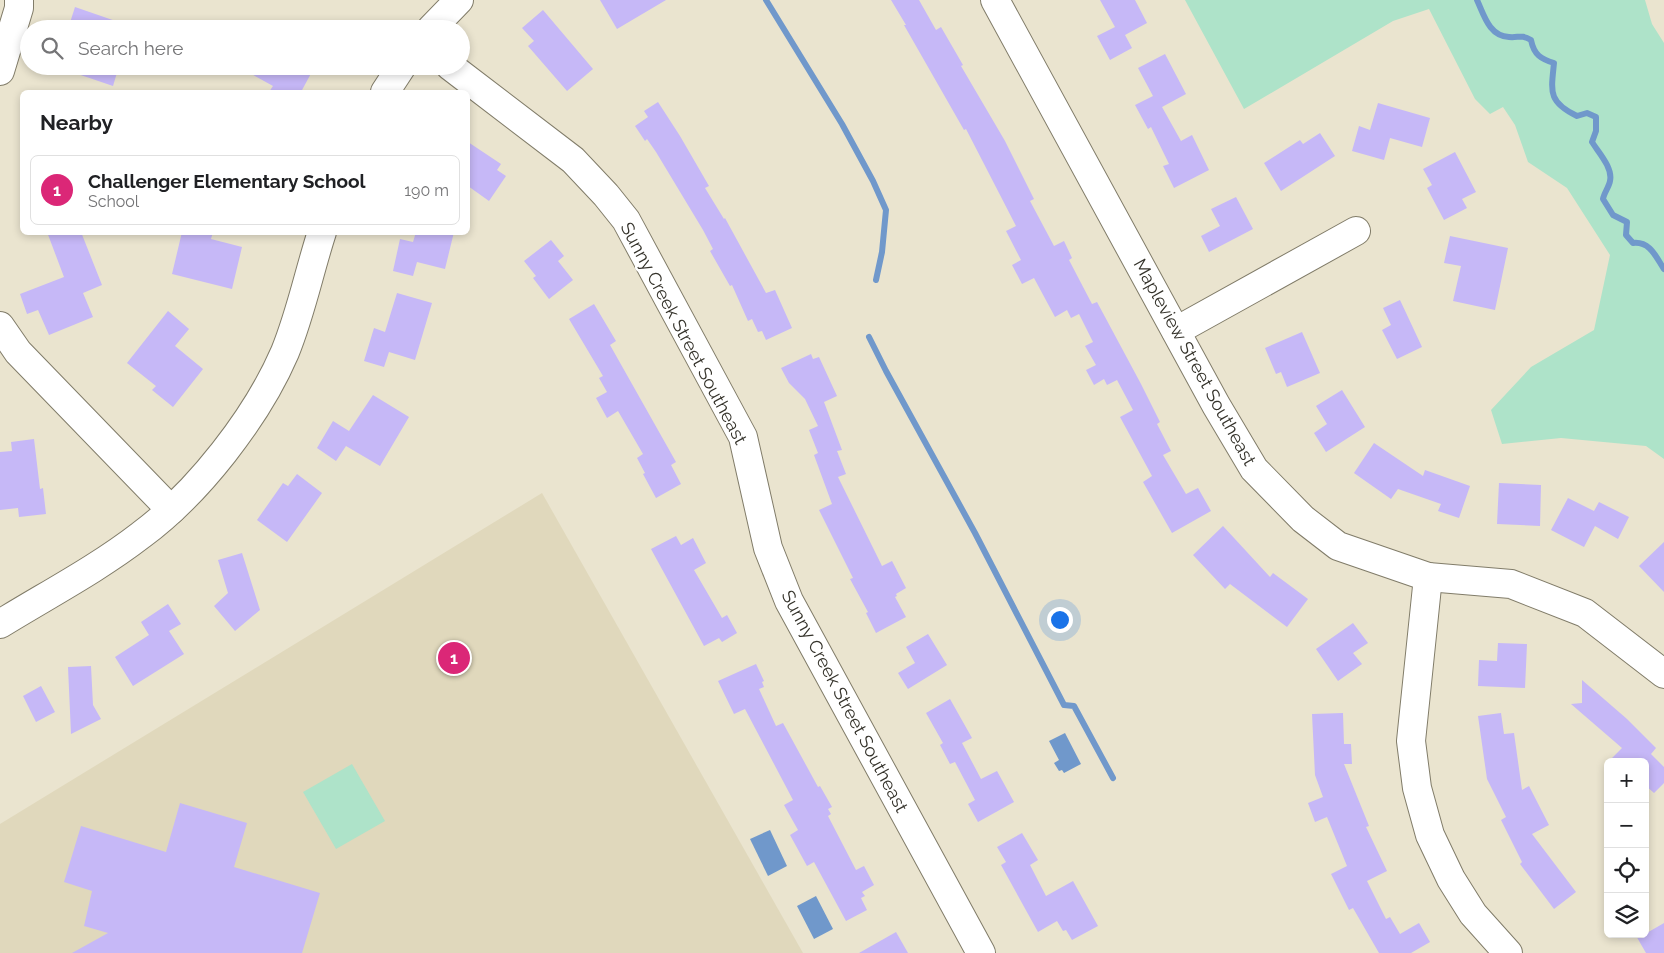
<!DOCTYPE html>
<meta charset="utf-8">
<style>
body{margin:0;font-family:Raleway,sans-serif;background:#f2f2f2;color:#202124}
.controls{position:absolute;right:15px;bottom:15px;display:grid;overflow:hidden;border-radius:8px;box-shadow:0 2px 8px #0003}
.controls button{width:45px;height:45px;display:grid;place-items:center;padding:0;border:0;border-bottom:1px solid #e0e0e0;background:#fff;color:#202124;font:25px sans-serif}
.you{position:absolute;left:1059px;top:619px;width:18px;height:18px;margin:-12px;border:4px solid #fff;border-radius:50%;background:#1a73e8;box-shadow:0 0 0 8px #1a73e833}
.badge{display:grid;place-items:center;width:32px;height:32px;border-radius:50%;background:#db2777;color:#fff;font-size:16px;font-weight:700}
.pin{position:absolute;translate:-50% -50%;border:2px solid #fff;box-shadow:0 1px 5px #0006}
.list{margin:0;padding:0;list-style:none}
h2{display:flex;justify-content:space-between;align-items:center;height:65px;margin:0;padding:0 20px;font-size:21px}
h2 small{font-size:16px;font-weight:400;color:#757577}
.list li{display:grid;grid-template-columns:32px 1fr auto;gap:15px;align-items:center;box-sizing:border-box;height:70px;margin:0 10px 10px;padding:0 10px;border:1px solid #e0e0e0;border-radius:8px}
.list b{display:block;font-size:19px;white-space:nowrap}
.list p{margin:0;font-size:16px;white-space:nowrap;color:#757577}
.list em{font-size:16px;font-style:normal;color:#757577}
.icon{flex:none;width:28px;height:28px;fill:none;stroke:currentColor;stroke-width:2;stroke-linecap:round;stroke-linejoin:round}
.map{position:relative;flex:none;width:1664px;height:953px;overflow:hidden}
.search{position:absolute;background:#fff;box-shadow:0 2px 8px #0003;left:20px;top:20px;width:450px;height:55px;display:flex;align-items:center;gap:12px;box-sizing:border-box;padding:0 18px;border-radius:28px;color:#757577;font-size:19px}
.panel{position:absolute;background:#fff;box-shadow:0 2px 8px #0003;left:20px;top:90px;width:450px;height:145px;border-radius:8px}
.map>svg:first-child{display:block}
.built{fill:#e0d8bc}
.green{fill:#aee3c9}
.water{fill:#7098cb}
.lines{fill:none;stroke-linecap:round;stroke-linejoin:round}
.stream{stroke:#7098cb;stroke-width:6}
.building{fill:#c6b8f7}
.minor-casing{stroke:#817c69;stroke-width:30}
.minor{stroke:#fff;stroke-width:28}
.labels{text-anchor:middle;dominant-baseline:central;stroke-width:5;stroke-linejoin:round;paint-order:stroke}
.street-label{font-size:18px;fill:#34322a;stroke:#fff}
</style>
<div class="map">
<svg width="1664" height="953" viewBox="0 0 1664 953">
<rect width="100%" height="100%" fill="#eae4cf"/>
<!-- built -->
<path class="built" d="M542 493 803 953H0V824Z"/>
<!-- green -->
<g class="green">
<path d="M1185 0H1645L1652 24 1664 43V459L1646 446 1561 438 1502 444 1491 410 1531 367 1594 330 1610 255 1567 188 1528 162 1515 125 1503 107 1490 114 1475 99 1429 9 1393 21 1244 109Z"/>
<path d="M352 764 385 821 336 849 303 792Z"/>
</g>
<!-- water -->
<g class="water">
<path d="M1065 733 1081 764 1064 773 1062 770 1059 771 1054 763 1059 760 1049 741Z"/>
<path d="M770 830 787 866 768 876 750 839Z"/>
<path d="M816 896 833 929 814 939 797 906Z"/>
</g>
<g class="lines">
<!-- stream -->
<g class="stream">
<path d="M766 0 842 124 873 181 886 210 882 252 876 280"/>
<path d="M1477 0C1484 15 1489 36 1509 37 1519 38 1521 34 1531 40 1534 55 1541 59 1554 63 1551 92 1548 102 1577 116L1587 113 1596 117V131L1592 142C1599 153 1613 168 1610 181 1609 187 1604 193 1603 199L1613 215 1627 222 1626 235 1633 243C1650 241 1656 257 1664 269"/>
<path d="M869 337 886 371 975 533 1064 705 1074 706 1113 778"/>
</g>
</g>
<!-- building -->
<g class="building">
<path d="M600 0H666L617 29Z"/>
<path d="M891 0H919L936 30 941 27 963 65 961 66 1005 141 1034 199 1030 201 1054 246 1064 241 1072 258 1069 260 1092 304 1097 302 1141 384 1160 422 1157 424 1171 451 1163 455 1186 494 1198 488 1211 511 1172 533 1143 482 1152 476 1120 417 1133 410 1117 380 1107 385 1104 379 1094 385 1086 370 1096 365 1085 346 1093 342 1079 314 1071 318 1067 310 1055 317 1034 278 1022 284 1012 265 1021 260 1006 231 1016 226 966 129 964 130 904 25H906Z"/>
<path d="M1100 0H1135L1147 23 1125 35 1132 48 1110 60 1097 36 1115 27Z"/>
<path d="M75 7 130 26 129 29H68Z"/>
<path d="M543 10 593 69 567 91 528 46 534 41 522 28Z"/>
<path d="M1165 54 1186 94 1162 107 1181 141 1192 135 1209 170 1174 188 1163 166 1169 164 1151 127 1148 129 1135 105 1153 96 1138 68Z"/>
<path d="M63 66H119L113 86 63 69Z"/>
<path d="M237 66H315L301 92H269L273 86Z"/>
<path d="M658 102 680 136 709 186 705 188 724 219 725 218 766 293 775 290 792 328 766 340 762 331 758 332 752 319 748 321 732 285 730 286 710 251 713 249 703 230 656 152 647 139 645 141 635 126 648 117 644 111Z"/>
<path d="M1378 103 1430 118 1422 147 1390 138 1384 160 1352 151 1359 126 1370 130Z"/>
<path d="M1320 133 1335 156 1281 191 1264 163 1300 140 1303 144Z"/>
<path d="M468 142 501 164 497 170 506 176 489 201 468 186Z"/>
<path d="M1455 152 1476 192 1462 199 1467 208 1444 220 1427 188 1432 185 1423 169Z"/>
<path d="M1236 197 1253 229 1209 252 1201 236 1220 226 1211 209Z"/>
<path d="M47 232H81L102 285 83 293 93 317 49 335 38 310 27 314 20 294 64 277Z"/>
<path d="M182 232H213L211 239 242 247 232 289 172 274Z"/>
<path d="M416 232H454L445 269 417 262 413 276 393 271 400 239 413 242Z"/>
<path d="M1450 236 1508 248 1495 310 1453 301 1461 266 1444 263Z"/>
<path d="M551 240 564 256 558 261 573 280 549 299 533 278 536 276 524 261Z"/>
<path d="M397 293 432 303 415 360 389 352 384 367 364 361 374 328 385 332Z"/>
<path d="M1400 300 1422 347 1397 359 1382 330 1391 325 1383 308Z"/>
<path d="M594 304 616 341 610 345 676 462 671 465 681 484 656 498 643 474 645 473 637 458 643 454 618 411 607 418 596 398 607 392 599 378 603 376 569 319Z"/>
<path d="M168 311 189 329 175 346 203 369 173 407 152 390 156 386 127 363Z"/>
<path d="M1302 332 1320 373 1287 387 1281 372 1276 374 1265 348Z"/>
<path d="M811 354 813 359 819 357 837 396 824 402 842 450 837 451 846 474 838 477 882 566 892 561 906 588 896 594 897 596 895 597 906 617 876 633 866 613 868 612 850 579 853 578 819 510 832 504 814 455 818 453 809 430 818 426 805 399 789 383 781 368Z"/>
<path d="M1342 390 1365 427 1326 452 1314 433 1327 424 1316 406Z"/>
<path d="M373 395 409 417 380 466 346 446 336 461 317 448 333 421 349 431Z"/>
<path d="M34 439 40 489 43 488 46 514 19 517 18 508 0 510V452L12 451 11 442Z"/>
<path d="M1374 443 1423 476 1425 470 1470 486 1459 518 1438 511 1441 504 1398 489 1391 499 1354 473Z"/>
<path d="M297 474 322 493 287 542 257 520 283 483 288 486Z"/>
<path d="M1499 483 1541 485 1540 526 1497 524Z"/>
<path d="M1568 498 1594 511 1599 502 1629 517 1618 539 1595 526 1584 547 1551 530Z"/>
<path d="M1223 526 1270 577 1273 573 1308 599 1287 627 1230 584 1225 589 1193 555Z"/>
<path d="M676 536 681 545 693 538 706 563 694 570 722 618 727 615 737 633 722 642 719 638 704 646 651 549Z"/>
<path d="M1664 542V592L1639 566Z"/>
<path d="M242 553 260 610 235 631 214 606 228 593 218 560Z"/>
<path d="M168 604 181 624 169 631 184 654 133 686 115 657 149 635 141 622Z"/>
<path d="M1353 623 1368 643 1353 653 1362 664 1338 681 1316 649Z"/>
<path d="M928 634 947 665 908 689 898 673 915 663 906 647Z"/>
<path d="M1498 643 1527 644 1525 688 1478 686 1479 660 1497 661Z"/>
<path d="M756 664 764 681 762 682 764 687 759 689 776 726 783 723 818 787 820 786 832 807 828 809 831 814 828 816 856 870 864 866 874 885 862 892 865 896 861 898 867 910 846 921 814 862 807 866 790 835 798 830 784 805 793 800 745 709 734 714 718 681Z"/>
<path d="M91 666 93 705 101 719 71 734 68 667Z"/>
<path d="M1582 680 1627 719 1656 748 1651 754 1664 767V783L1654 793 1645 785V760L1644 762H1608L1622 748 1571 704 1582 703Z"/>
<path d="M41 686 55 712 36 722 23 696Z"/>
<path d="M950 699 972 738 962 743 981 779 997 771 1014 802 978 822 968 804 975 800 955 762 950 764 940 745 943 743 926 713Z"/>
<path d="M1343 713 1344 744H1351L1352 764H1344L1369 826 1366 827 1387 871 1367 881 1386 919 1390 917 1400 934 1419 923 1430 942 1411 953H1379L1353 908 1349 910 1331 874 1347 866 1327 817 1315 822 1308 803 1323 797 1315 775 1312 714Z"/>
<path d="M1501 713 1504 734 1514 733 1522 790 1529 786 1549 825 1532 834 1576 892 1554 909 1520 864 1522 862 1501 820 1506 817 1487 779 1478 716Z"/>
<path d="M180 803 247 823 234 867 320 893 302 953H72L108 933 84 926 92 891 64 882 81 826 166 852Z"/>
<path d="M1022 833 1038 860 1030 865 1046 896 1073 881 1098 926 1072 940 1066 930 1063 931 1057 921 1038 932 1001 865 1006 862 997 847Z"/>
<path d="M1664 923V953H1646L1635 934H1645Z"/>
<path d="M896 932 908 953H859Z"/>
</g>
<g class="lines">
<defs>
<g id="minor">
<path d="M995 0 1216 405 1254 469 1303 519 1338 546 1428 577 1511 584 1585 613 1664 674"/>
<path d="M431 29 459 0"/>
<path d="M450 66 573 160 606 195 626 220 743 437 768 548 789 601 981 953"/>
<path d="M0 71 19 8V0"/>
<path d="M385 92 402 66"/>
<path d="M0 326 18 352 171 510"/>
<path d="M1176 331 1356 231"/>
<path d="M1428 577 1411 741 1417 788 1430 835 1451 879 1473 914 1508 953"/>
<path d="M0 624C47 595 97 569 141 535 198 493 257 417 285 352 301 313 309 272 322 232"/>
</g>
</defs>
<!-- minor casing -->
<use href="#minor" class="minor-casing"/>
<!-- minor -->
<use href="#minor" class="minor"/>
</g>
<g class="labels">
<!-- street labels -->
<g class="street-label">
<text transform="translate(684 333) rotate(62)">Sunny Creek Street Southeast</text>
<text transform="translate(1195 362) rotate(61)">Mapleview Street Southeast</text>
<text transform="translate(845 701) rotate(62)">Sunny Creek Street Southeast</text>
</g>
</g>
</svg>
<div class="controls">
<button>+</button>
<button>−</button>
<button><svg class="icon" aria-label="locate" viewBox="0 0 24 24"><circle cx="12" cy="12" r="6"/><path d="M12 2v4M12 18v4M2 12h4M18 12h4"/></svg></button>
<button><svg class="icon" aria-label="layers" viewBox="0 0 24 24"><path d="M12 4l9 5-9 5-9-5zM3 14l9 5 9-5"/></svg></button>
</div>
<div class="you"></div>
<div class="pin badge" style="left:454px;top:658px">1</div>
<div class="search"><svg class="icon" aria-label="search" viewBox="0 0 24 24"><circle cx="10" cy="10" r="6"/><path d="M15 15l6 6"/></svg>Search here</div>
<section class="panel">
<h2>Nearby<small></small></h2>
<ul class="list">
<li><span class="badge">1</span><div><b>Challenger Elementary School</b><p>School</p></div><em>190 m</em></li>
</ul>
</section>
</div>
